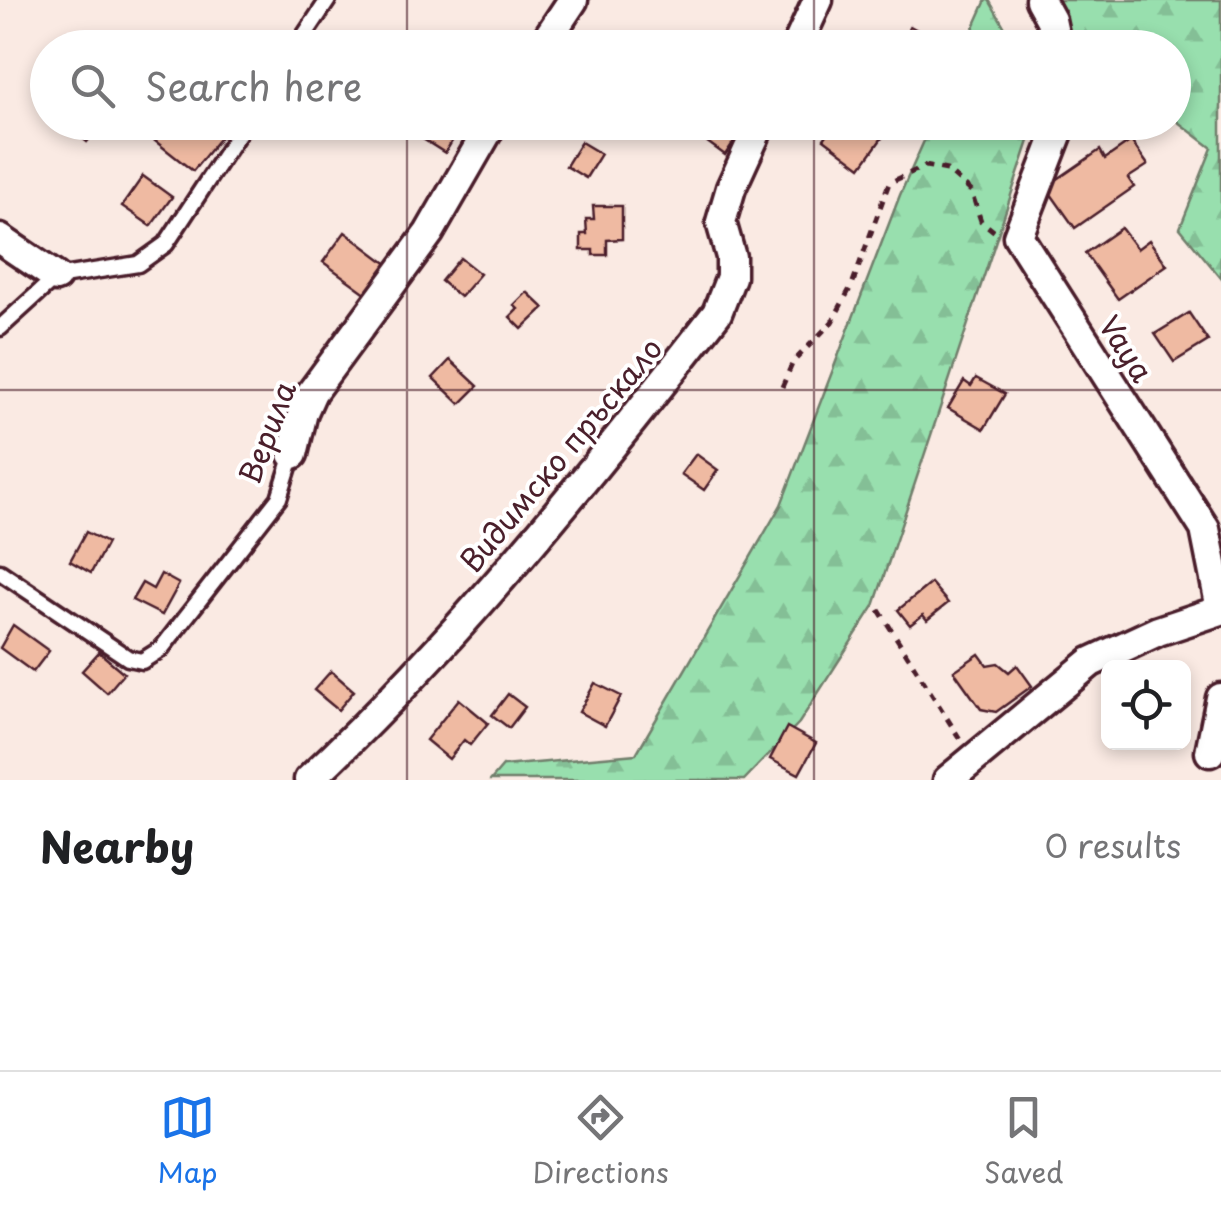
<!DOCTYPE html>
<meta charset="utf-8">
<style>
body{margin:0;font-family:"Playpen Sans",sans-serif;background:#f2f2f2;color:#202124}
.controls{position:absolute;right:30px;bottom:30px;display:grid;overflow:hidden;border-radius:15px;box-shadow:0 5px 15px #0003}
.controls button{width:90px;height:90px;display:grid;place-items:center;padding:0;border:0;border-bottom:2px solid #e0e0e0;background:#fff;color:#202124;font:50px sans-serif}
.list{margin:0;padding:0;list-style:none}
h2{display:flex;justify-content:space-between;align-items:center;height:130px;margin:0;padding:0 40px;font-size:42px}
h2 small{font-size:32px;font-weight:400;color:#757577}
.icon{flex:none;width:55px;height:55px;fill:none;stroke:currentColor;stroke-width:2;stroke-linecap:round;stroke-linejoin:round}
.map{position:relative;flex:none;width:1221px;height:780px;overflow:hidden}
.search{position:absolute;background:#fff;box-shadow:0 5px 15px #0003;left:30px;right:30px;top:30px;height:110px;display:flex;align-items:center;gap:25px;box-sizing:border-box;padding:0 35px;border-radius:55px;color:#757577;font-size:38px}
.sheet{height:290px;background:#fff}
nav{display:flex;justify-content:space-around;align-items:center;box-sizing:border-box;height:140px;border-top:2px solid #e0e0e0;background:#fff;font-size:28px;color:#757577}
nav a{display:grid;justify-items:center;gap:5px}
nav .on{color:#1a73e8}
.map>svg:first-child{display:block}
.forest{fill:url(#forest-firs);stroke:#717f6c;stroke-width:2.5}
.building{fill:#efbaa2;stroke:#4a1f2b;stroke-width:2.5}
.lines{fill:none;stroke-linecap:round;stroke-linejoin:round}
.lane-casing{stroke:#4a1f2b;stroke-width:21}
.street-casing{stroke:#4a1f2b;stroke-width:35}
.path{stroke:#4a1f2b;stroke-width:5;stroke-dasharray:8 8;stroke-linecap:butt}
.lane{stroke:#fff;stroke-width:14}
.street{stroke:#fff;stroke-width:28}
.grid{fill:none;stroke:#4a1f2b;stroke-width:2.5;stroke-opacity:0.55}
.labels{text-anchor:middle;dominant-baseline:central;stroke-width:8;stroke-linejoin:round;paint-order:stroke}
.street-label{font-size:30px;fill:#4a1f2b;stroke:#fff}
</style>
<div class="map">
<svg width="1221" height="780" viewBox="0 0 1221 780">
<defs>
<pattern id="forest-firs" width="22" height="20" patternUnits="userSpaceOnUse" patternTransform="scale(2.5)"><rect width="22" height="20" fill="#98dfae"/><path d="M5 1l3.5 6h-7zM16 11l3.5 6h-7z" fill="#84bf96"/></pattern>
</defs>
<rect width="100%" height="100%" fill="#faeae3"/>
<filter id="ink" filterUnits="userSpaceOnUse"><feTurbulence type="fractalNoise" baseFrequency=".01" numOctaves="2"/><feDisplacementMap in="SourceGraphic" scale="20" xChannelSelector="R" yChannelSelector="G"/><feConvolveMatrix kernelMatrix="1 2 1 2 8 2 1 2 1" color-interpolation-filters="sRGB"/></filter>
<g filter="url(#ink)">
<!-- forest -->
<g class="forest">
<path d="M986 0H989L1016 47H965Z"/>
<path d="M1039 0H1221V278L1180 228 1212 148 1174 119V48L1084 47Z"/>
<path d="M932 123H1035L874 606 799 723 744 780H491L503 766 636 754 781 505 900 195Z"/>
</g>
<!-- building -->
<g class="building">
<path d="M910 26 949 47 898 48Z"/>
<path d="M72 122H103L87 142 69 127Z"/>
<path d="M162 122 175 128 180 122H218L227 129 193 171 150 137Z"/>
<path d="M434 122H445L458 131 445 153 423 139Z"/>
<path d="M680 122H715L737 137 725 155Z"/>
<path d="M836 122H876L887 131 861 167 824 139Z"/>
<path d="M1131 141 1148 165 1128 178 1134 187 1075 228 1046 187 1100 150 1105 159Z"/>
<path d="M581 142 601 154 586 178 566 166Z"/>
<path d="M143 176 172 197 151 226 122 206Z"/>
<path d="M593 206H622V239L607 240V255H593V250H581V234H587L586 219H594Z"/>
<path d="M1121 228 1137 249 1149 240 1167 265 1118 299 1085 253Z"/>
<path d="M345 232 389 265 367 294 323 262Z"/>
<path d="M460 258 480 274 460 297 441 281Z"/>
<path d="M527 292 544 308 522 329 510 317 518 309 514 305Z"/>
<path d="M1189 313 1208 341 1174 362 1155 334Z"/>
<path d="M450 360 478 386 460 404 433 378Z"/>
<path d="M976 378 1005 394 984 429 948 408 964 381 971 386Z"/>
<path d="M696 454 718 470 704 490 681 474Z"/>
<path d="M86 532 107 543 91 573 70 561Z"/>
<path d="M161 574 179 584 162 615 132 600 142 583 153 589Z"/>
<path d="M931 583 948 603 927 620 923 615 910 625 898 610Z"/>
<path d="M13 625 49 651 33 672 0 648Z"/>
<path d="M99 652 124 673 107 693 82 671Z"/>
<path d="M979 654 987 665 998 663 1009 672 1017 665 1032 686 996 712 981 709 954 671Z"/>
<path d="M331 671 354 691 338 710 314 690Z"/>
<path d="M595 683 621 696 605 726 579 712Z"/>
<path d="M508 694 525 707 509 728 492 715Z"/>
<path d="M459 699 488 723 470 745 464 740 449 759 426 740Z"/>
<path d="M787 727 816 743 799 774 770 759Z"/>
</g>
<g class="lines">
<defs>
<g id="lane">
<path d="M296 48 328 0"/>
<path d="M0 328 56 277 138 264 166 244 246 122"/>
<path d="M0 572 128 658 142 661 161 649 279 498 293 454"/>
</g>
<g id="street">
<path d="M1040 0 1051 20 1057 48"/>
<path d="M541 48 573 0"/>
<path d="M796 48 818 0"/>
<path d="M1062 122 1018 236 1205 529 1221 609"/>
<path d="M0 239 56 277"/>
<path d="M293 454 303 412 312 392 429 233 493 122"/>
<path d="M1210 752 1221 698"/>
<path d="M309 780C460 638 590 476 717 313L731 277V257L721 222 731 188 761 122"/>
<path d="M948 780 1091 662 1158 631 1221 610"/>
</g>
</defs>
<!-- lane casing -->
<use href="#lane" class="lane-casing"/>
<!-- street casing -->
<use href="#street" class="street-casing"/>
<!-- path -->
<g class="path">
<path d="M782 387 793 362 832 322 852 285 889 183 925 166 947 170 971 191 981 221 995 232"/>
<path d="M879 610 960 739"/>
</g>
<!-- lane -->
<use href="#lane" class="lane"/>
<!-- street -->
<use href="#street" class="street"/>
</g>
</g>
<!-- grid -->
<path class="grid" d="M407 0V48M814 0V48M407 122V780M814 122V780M0 390H1221"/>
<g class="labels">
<!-- street labels -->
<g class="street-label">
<text transform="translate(1127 348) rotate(57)">Vaya</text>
<text transform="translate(266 432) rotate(-69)">Верила</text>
<text transform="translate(560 454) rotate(-50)">Видимско пръскало</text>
</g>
</g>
</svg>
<div class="controls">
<button><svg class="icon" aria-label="locate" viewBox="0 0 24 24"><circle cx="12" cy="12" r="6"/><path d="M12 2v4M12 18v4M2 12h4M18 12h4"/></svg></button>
</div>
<div class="search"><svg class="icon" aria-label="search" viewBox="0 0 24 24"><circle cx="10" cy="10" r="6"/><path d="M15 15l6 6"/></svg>Search here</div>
</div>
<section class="sheet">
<h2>Nearby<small>0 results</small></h2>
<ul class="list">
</ul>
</section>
<nav>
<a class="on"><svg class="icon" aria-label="map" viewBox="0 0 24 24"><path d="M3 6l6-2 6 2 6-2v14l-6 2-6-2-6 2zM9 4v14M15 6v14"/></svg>Map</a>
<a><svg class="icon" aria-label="directions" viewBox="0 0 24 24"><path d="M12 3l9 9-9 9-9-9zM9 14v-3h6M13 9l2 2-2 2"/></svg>Directions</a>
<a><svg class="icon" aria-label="saved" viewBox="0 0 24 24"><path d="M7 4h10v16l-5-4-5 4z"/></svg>Saved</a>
</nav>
